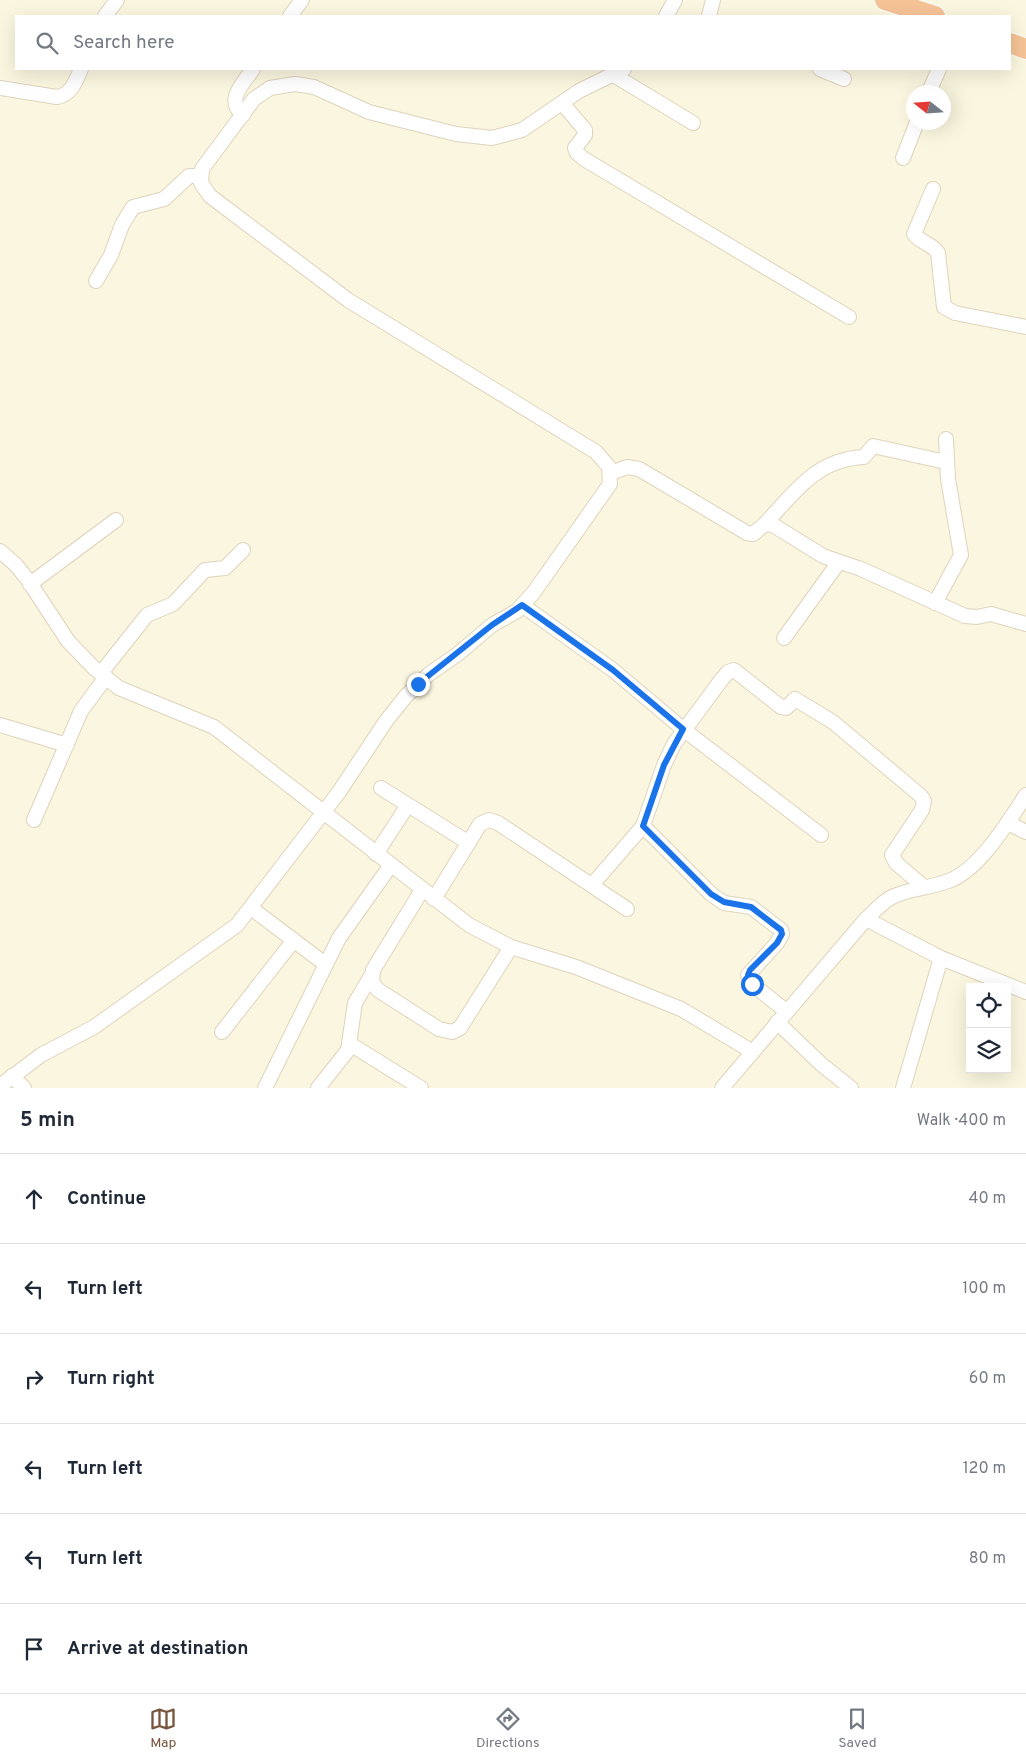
<!DOCTYPE html>
<meta charset="utf-8">
<style>
body{margin:0;font-family:Overpass,sans-serif;background:#f6f6f7;color:#1f2937}
.controls{position:absolute;right:15px;bottom:15px;display:grid;overflow:hidden;border-radius:0px;box-shadow:0 5px 20px #0002}
.controls button{width:45px;height:45px;display:grid;place-items:center;padding:0;border:0;border-bottom:1px solid #e0e1e3;background:#fff;color:#1f2937;font:25px sans-serif}
.compass{position:absolute;left:906px;top:85px;width:45px;height:45px;border-radius:50%;background:#fff;box-shadow:0 5px 20px #0002;rotate:287deg}
.stop{position:absolute;width:15px;height:15px;margin:-11px;border:4px solid #1a73e8;border-radius:50%;background:#fff}
.stop.end{background:#1a73e8;border-color:#fff;box-shadow:0 1px 5px #0008}
.list{margin:0;padding:0;list-style:none}
h2{display:flex;justify-content:space-between;align-items:center;height:65px;margin:0;padding:0 20px;font-size:21px}
h2 small{font-size:16px;font-weight:400;color:#747a83}
.list li{display:grid;grid-template-columns:32px 1fr auto;gap:15px;align-items:center;box-sizing:border-box;height:90px;padding:0 20px;border-top:1px solid #e0e1e3}
.list b{display:block;font-size:19px;white-space:nowrap}
.list em{font-size:16px;font-style:normal;color:#747a83}
.icon{flex:none;width:28px;height:28px;fill:none;stroke:currentColor;stroke-width:2;stroke-linecap:round;stroke-linejoin:round}
.map{position:relative;flex:none;width:1026px;height:1088px;overflow:hidden}
.search{position:absolute;background:#fff;box-shadow:0 5px 20px #0002;left:15px;right:15px;top:15px;height:55px;display:flex;align-items:center;gap:12px;box-sizing:border-box;padding:0 18px;border-radius:0px;color:#747a83;font-size:19px}
.sheet{height:605px;background:#fff}
nav{display:flex;justify-content:space-around;align-items:center;box-sizing:border-box;height:70px;border-top:1px solid #e0e1e3;background:#fff;font-size:14px;color:#747a83}
nav a{display:grid;justify-items:center;gap:2px}
nav .on{color:#78553d}
.map>svg:first-child{display:block}
.lines{fill:none;stroke-linecap:round;stroke-linejoin:round}
.minor-casing{stroke:#dfd3bc;stroke-width:16}
.highway-casing{stroke:#fff;stroke-width:22}
.minor{stroke:#fff;stroke-width:14}
.highway{stroke:#f5c396;stroke-width:20}
.route{stroke:#1a73e8;stroke-width:6}
</style>
<div class="map">
<svg width="1026" height="1088" viewBox="0 0 1026 1088">
<rect width="100%" height="100%" fill="#fbf6df"/>
<g class="lines">
<defs>
<g id="minor">
<path d="M105 16 117 0"/>
<path d="M290 16 302 0"/>
<path d="M666 16 675 0"/>
<path d="M709 16 713 0"/>
<path d="M820 69 844 79"/>
<path d="M612 74 693 123"/>
<path d="M0 88 57 97C71 95 76 81 81 69"/>
<path d="M929 92 939 69"/>
<path d="M562 103 585 130V135L575 148 577 153 584 159 849 317"/>
<path d="M243 115C225 100 243 84 253 69"/>
<path d="M903 158 917 122"/>
<path d="M933 189 914 234C920 243 932 243 938 253L944 307 955 313 1026 327"/>
<path d="M96 281 111 255 122 225 133 207 164 199 189 176H200"/>
<path d="M611 473 627 467 639 469 747 533 753 534 765 524 773 525 823 556 861 569 965 616 977 617 991 614 1026 624"/>
<path d="M764 525C794 493 816 459 864 457L873 446 946 462"/>
<path d="M0 551 16 565 28 580 68 641 94 668 119 688 214 727 469 925 511 947 576 967 681 1009 753 1052"/>
<path d="M30 584 116 520"/>
<path d="M935 603 961 555 948 479 946 439"/>
<path d="M522 605 613 670 683 729 821 835"/>
<path d="M784 638 839 562"/>
<path d="M101 673 147 615 173 604 205 570 225 568 243 550"/>
<path d="M0 725 67 745"/>
<path d="M381 788 469 843"/>
<path d="M34 820 81 711 106 677"/>
<path d="M1008 823 1026 832"/>
<path d="M643 826 711 894 724 903 751 907 781 930 782 934 777 943 748 975 752 984 786 1011"/>
<path d="M376 854 408 805"/>
<path d="M592 885 643 826 664 765 674 744 722 679 728 672 734 670 781 707 786 708 795 699 833 722 921 796 924 801 922 810 892 855 896 863 924 887"/>
<path d="M422 890 373 970 372 982 378 990 439 1029 452 1032 460 1028 511 947"/>
<path d="M434 899 480 824 489 820 498 823 627 909"/>
<path d="M251 908 325 964"/>
<path d="M866 919 941 958 1026 992"/>
<path d="M777 1022 821 1064 851 1088"/>
<path d="M222 1032 294 940"/>
<path d="M350 1044 421 1088"/>
<path d="M12 1076 24 1088"/>
<path d="M0 1086 41 1055 94 1027 237 925 339 792 386 721 406 696 429 674 458 654 492 625 517 611 534 592 610 484 609 467 596 452 348 300 210 196 201 183 202 169 254 99 270 88 295 84 314 87 369 112 456 134 492 138 522 130 579 91 624 69"/>
<path d="M265 1088 339 938 391 865"/>
<path d="M318 1088 348 1050 355 1003 371 976"/>
<path d="M722 1088 866 919C874 912 882 902 892 897 911 888 932 888 951 880 981 867 1008 822 1026 795"/>
<path d="M903 1088 941 958"/>
</g>
<g id="highway">
<path d="M885 0 935 16"/>
<path d="M1010 43 1026 49"/>
</g>
</defs>
<!-- minor casing -->
<use href="#minor" class="minor-casing"/>
<!-- highway casing -->
<use href="#highway" class="highway-casing"/>
<!-- minor -->
<use href="#minor" class="minor"/>
<!-- highway -->
<use href="#highway" class="highway"/>
</g>
<g class="lines">
<!-- route -->
<path class="route" d="M418 684 492 625 522 605 613 670 683 729 664 765 643 826 711 894 724 902 751 907 781 930 782 934 777 943 750 970 748 975 752 984"/>
</g>
</svg>
<div class="controls">
<button><svg class="icon" aria-label="locate" viewBox="0 0 24 24"><circle cx="12" cy="12" r="6"/><path d="M12 2v4M12 18v4M2 12h4M18 12h4"/></svg></button>
<button><svg class="icon" aria-label="layers" viewBox="0 0 24 24"><path d="M12 4l9 5-9 5-9-5zM3 14l9 5 9-5"/></svg></button>
</div>
<svg class="compass" viewBox="-18 -18 36 36"><path d="M0-13l5 13h-10z" fill="#e53935"/><path d="M0 13l5-13h-10z" fill="#747a83"/></svg>
<div class="stop" style="left:752px;top:984px"></div>
<div class="stop end" style="left:418px;top:684px"></div>
<div class="search"><svg class="icon" aria-label="search" viewBox="0 0 24 24"><circle cx="10" cy="10" r="6"/><path d="M15 15l6 6"/></svg>Search here</div>
</div>
<section class="sheet">
<h2>5 min<small>Walk · 400 m</small></h2>
<ul class="list">
<li><svg class="icon" aria-label="ahead" viewBox="0 0 24 24"><path d="M12 20V5M6 11l6-6 6 6"/></svg><div><b>Continue</b></div><em>40 m</em></li>
<li><svg class="icon" aria-label="left" viewBox="0 0 24 24"><path d="M17 20v-9H6M10 6l-5 5 5 5"/></svg><div><b>Turn left</b></div><em>100 m</em></li>
<li><svg class="icon" aria-label="right" viewBox="0 0 24 24"><path d="M7 20v-9h11M14 6l5 5-5 5"/></svg><div><b>Turn right</b></div><em>60 m</em></li>
<li><svg class="icon" aria-label="left" viewBox="0 0 24 24"><path d="M17 20v-9H6M10 6l-5 5 5 5"/></svg><div><b>Turn left</b></div><em>120 m</em></li>
<li><svg class="icon" aria-label="left" viewBox="0 0 24 24"><path d="M17 20v-9H6M10 6l-5 5 5 5"/></svg><div><b>Turn left</b></div><em>80 m</em></li>
<li><svg class="icon" aria-label="arrive" viewBox="0 0 24 24"><path d="M6 21V4h12l-3 4 3 4H6"/></svg><div><b>Arrive at destination</b></div></li>
</ul>
</section>
<nav>
<a class="on"><svg class="icon" aria-label="map" viewBox="0 0 24 24"><path d="M3 6l6-2 6 2 6-2v14l-6 2-6-2-6 2zM9 4v14M15 6v14"/></svg>Map</a>
<a><svg class="icon" aria-label="directions" viewBox="0 0 24 24"><path d="M12 3l9 9-9 9-9-9zM9 14v-3h6M13 9l2 2-2 2"/></svg>Directions</a>
<a><svg class="icon" aria-label="saved" viewBox="0 0 24 24"><path d="M7 4h10v16l-5-4-5 4z"/></svg>Saved</a>
</nav>
